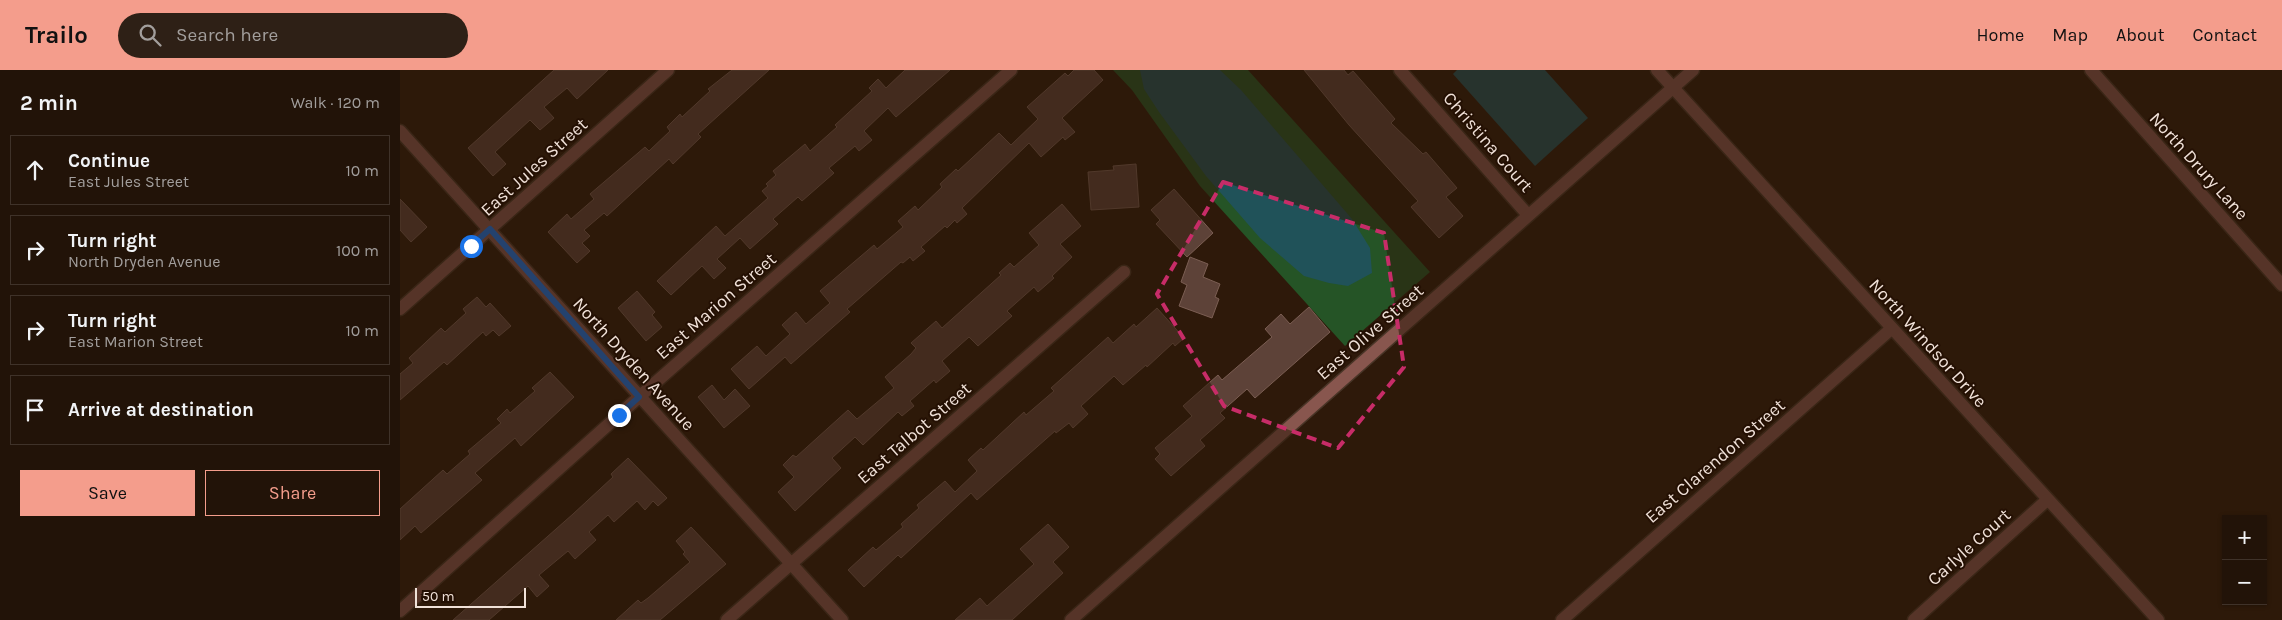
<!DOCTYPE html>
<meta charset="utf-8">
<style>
body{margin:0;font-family:Karla,sans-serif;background:#2e2016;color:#f1f3f6}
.controls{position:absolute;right:15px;bottom:15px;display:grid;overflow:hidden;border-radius:0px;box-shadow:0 1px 4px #0004}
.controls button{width:45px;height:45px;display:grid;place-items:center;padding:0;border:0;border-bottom:1px solid #3f3229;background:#221308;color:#f1f3f6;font:25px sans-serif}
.scale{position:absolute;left:15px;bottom:12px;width:111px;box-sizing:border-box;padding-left:5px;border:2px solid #f0e1d8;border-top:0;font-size:14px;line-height:18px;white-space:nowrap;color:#f0e1d8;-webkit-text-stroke:4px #241003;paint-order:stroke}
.stop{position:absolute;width:15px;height:15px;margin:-11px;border:4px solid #1a73e8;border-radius:50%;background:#fff}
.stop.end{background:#1a73e8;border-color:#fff;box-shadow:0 1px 5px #0008}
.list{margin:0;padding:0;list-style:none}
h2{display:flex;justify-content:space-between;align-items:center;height:65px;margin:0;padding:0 20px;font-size:21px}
h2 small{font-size:16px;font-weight:400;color:#a29e9c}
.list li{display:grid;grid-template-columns:32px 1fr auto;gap:15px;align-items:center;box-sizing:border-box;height:70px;margin:0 10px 10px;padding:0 10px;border:1px solid #3f3229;border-radius:0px}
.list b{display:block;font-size:19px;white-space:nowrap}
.list p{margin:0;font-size:16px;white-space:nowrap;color:#a29e9c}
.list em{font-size:16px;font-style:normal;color:#a29e9c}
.actions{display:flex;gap:10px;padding:15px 20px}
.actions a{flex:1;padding:11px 0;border:1px solid #f49d8c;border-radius:0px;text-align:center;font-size:18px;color:#f49d8c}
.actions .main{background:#f49d8c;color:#111}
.icon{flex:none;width:28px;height:28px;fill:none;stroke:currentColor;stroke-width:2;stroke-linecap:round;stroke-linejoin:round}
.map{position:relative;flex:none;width:1882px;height:550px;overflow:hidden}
header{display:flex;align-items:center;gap:30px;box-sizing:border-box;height:70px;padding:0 25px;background:#f49d8c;color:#111}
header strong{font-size:24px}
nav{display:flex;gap:28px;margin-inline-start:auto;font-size:18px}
.search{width:350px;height:45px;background:#2e2016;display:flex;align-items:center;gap:12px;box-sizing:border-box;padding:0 18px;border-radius:28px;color:#a29e9c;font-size:19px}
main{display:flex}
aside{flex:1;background:#221308}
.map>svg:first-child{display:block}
.forest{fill:#255426}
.water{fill:#205259}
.building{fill:#5d4238;stroke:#7b5e53}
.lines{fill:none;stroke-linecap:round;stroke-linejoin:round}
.minor-casing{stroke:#493527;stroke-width:15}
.tertiary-casing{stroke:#493527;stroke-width:15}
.minor{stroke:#88564e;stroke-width:12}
.tertiary{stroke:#88564e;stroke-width:12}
.route{stroke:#1a73e8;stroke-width:6}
.marked{fill:none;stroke:#c72c68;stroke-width:4;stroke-dasharray:10 6;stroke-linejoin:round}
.labels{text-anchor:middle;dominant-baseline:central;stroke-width:4;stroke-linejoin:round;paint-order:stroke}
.street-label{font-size:18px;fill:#f0e1d8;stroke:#241003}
</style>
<header>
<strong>Trailo</strong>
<div class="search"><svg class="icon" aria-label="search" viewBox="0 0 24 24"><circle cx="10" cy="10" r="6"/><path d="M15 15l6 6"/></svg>Search here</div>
<nav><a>Home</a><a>Map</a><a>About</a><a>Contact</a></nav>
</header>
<main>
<aside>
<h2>2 min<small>Walk · 120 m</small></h2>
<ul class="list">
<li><svg class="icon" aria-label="ahead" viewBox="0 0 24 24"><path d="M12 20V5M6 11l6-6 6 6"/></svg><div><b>Continue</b><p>East Jules Street</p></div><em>10 m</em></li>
<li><svg class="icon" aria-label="right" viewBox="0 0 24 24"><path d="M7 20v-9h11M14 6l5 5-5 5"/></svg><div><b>Turn right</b><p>North Dryden Avenue</p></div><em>100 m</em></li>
<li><svg class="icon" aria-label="right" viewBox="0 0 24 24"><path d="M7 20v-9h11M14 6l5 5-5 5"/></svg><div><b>Turn right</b><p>East Marion Street</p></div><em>10 m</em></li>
<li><svg class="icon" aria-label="arrive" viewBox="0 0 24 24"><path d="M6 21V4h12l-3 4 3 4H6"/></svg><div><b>Arrive at destination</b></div></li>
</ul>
<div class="actions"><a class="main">Save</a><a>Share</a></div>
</aside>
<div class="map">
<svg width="1882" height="550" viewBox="0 0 1882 550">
<rect width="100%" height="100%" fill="#2e190a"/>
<!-- forest -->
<path class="forest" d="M713 0H848L1030 202 945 276 800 116 732 20Z"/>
<!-- water -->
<g class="water">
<path d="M740 0H820L841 20 952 149 970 178 972 203 948 216 929 213 904 206 860 168 806 106 759 42 744 19Z"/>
<path d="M1057 0H1145L1188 48 1135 96 1053 4Z"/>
</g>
<!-- building -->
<g class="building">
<path d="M154 0H208L177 29 167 18 144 37 154 48 140 60 130 50 95 82 106 94 93 106 68 78Z"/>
<path d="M332 0H369L298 64 301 67 273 94 269 89 207 146 204 143 184 160 190 166 182 173 190 181 177 193 148 162 167 144 171 149 194 129 190 124 245 77 249 81 270 61 267 57 280 44 282 47 310 21 308 19Z"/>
<path d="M505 0H550L496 47 488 38 464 61 472 70 459 81 455 76 429 98 434 103 402 131 398 127 373 149 378 154 350 179 340 168 317 189 326 198 314 209 302 196 271 225 257 211 316 156 325 166 368 128 362 121 368 116 366 114 376 105 373 101 405 74 410 81 437 57 435 55 472 21 469 18 478 9 486 18Z"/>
<path d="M674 0H694L703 10 662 48 675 62 665 70 663 67 641 87 629 73 562 138 567 144 557 153 555 150 547 158 545 156 521 177 525 181 513 191 510 187 503 193 501 192 447 239 450 242 391 294 385 287 349 319 331 299 357 276 366 286 390 264 382 255 396 242 406 254 430 233 420 221 474 175 477 179 503 157 498 151 515 136 518 140 542 117 540 114 556 99 558 101 599 63 611 75 638 49 627 37 665 3 668 6Z"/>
<path d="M904 0H944L948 5 953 1 995 49 991 53 1023 84 1026 82 1057 118 1046 127 1063 146 1039 168 1011 137 1018 131 949 55Z"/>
<path d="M736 94 739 137 691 140 688 102 714 100 713 96Z"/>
<path d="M774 119 813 163 787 187 756 154 760 150 751 140Z"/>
<path d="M0 129 27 157 11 172 0 160Z"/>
<path d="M662 134 681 156 660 174 672 187 652 206 654 208 638 222 634 217 607 241 612 246 578 276 569 267 542 291 550 301 536 313 534 310 510 331 514 336 502 346 498 342 463 375 455 367 432 388 441 398 395 441 378 422 394 407 383 395 393 385 396 387 448 340 457 349 494 318 485 307 511 284 516 278 511 273 536 251 542 258 601 205 599 203 610 193 614 197 639 175 629 163Z"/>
<path d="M790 187 808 194 803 207 820 214 815 227 819 229 812 248 779 236 787 215 781 212Z"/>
<path d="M237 221 255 242 252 245 262 257 246 271 218 238Z"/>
<path d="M77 227 86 237 90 233 111 256 99 266 93 260 86 266 83 262 47 295 44 292 0 330V304L13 293 9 288 41 258 45 262 66 243 63 239Z"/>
<path d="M909 237 930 262 855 328 847 319 820 343 825 348 800 370 805 376 771 406 755 389 760 384 755 378 792 346 783 336 818 305 822 310 872 267 865 259 881 244 890 254Z"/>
<path d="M757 238 784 268 775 276 773 273 747 297 746 295 723 315 714 306 681 336 688 344 673 358 669 353 656 363 655 361 577 430 571 423 501 488 498 485 464 517 448 500 473 477 476 480 503 457 501 454 519 438 517 435 545 411 555 422 577 401 568 390 581 378 583 380 624 342 626 345 654 321 651 318 708 267 713 273 734 254 736 257Z"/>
<path d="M150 302 174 327 121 376 115 368 75 403 82 410 21 463 15 456 0 470V439L43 400 47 404 70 384 68 381 101 353 97 349 107 339 110 343 135 321 132 318Z"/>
<path d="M312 315 324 330 335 319 350 336 324 358 298 327Z"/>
<path d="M228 388 267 428 258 436 253 431 245 440 237 431 214 452 208 445 189 462 196 470 175 489 168 481 139 505 149 516 137 527 128 516 89 550H53L173 444 213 407 211 404Z"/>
<path d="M648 454 669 477 653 492 663 503 612 550H555L580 528 587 536 634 494 620 479Z"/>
<path d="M291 457 326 494 260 550H216L238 530 241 533 248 528 290 492 283 484 285 482 276 471Z"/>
</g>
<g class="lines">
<defs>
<g id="minor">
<path d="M1000 0 1128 145"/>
<path d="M1257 0 1758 550"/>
<path d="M1691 0 1882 215"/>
<path d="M0 239 268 0"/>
<path d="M0 541 239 327 611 0"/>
<path d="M327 550 724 202"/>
<path d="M671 550 1293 0"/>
<path d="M1162 550 1491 259"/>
<path d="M1514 550 1647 430"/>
</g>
<path id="tertiary" d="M0 61 442 550"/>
</defs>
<!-- minor casing -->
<use href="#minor" class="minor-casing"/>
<!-- tertiary casing -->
<use href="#tertiary" class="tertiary-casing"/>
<!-- minor -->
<use href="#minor" class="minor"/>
<!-- tertiary -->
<use href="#tertiary" class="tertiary"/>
</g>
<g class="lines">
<!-- route -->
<path class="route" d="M71 176 90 159 239 327 219 345"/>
</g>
<!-- marked area -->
<path d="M0 0H1882V550H0ZM823 112 984 163 1004 297 938 378 824 336 757 224Z" fill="#2e190a" fill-opacity=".55" fill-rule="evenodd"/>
<path class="marked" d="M823 112 984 163 1004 297 938 378 824 336 757 224Z"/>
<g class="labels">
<!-- street labels -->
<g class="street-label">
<text transform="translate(1088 72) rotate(49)">Christina Court</text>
<text transform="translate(1799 96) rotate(48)">North Drury Lane</text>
<text transform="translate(134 97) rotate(-42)">East Jules Street</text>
<text transform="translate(316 236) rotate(-41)">East Marion Street</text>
<text transform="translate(970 262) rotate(-41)">East Olive Street</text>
<text transform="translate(1528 273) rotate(48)">North Windsor Drive</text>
<text transform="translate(234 294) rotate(48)">North Dryden Avenue</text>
<text transform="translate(514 363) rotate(-41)">East Talbot Street</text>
<text transform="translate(1315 391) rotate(-41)">East Clarendon Street</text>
<text transform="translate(1569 477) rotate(-42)">Carlyle Court</text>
</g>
</g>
</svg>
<div class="controls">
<button>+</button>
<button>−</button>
</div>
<div class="scale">50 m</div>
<div class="stop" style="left:71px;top:176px"></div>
<div class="stop end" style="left:219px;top:345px"></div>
</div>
</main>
